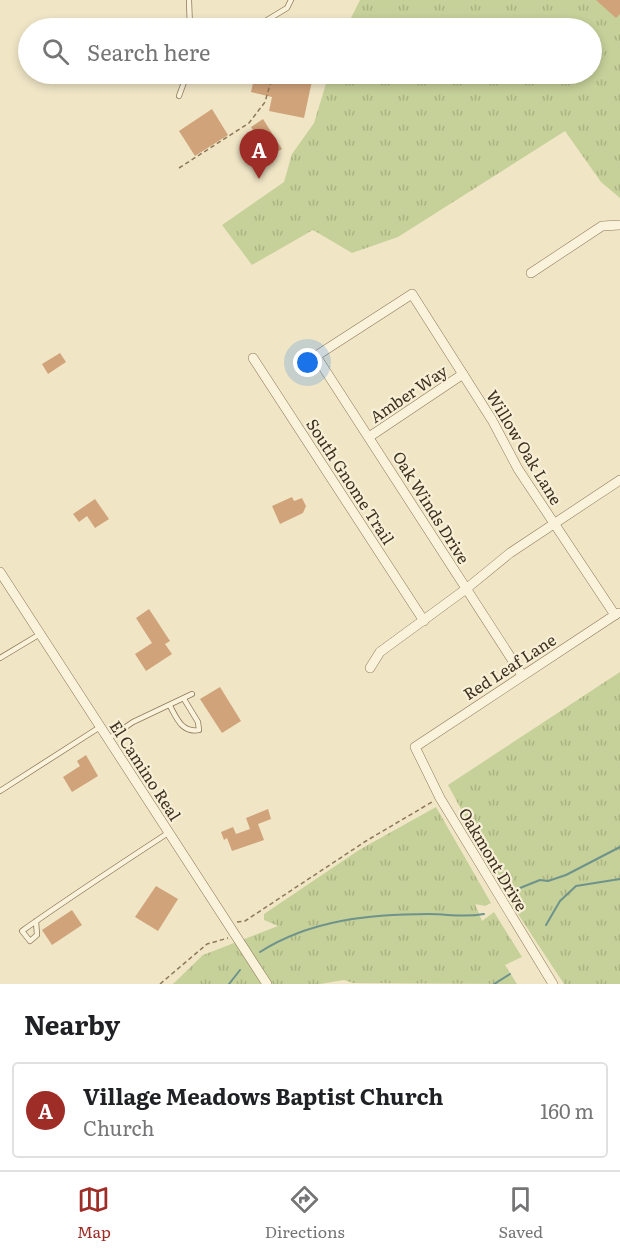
<!DOCTYPE html>
<style>
body{margin:0;font-family:Literata,serif;background:#f2f2f2;color:#202124}
.you{position:absolute;left:308px;top:363px;width:21px;height:21px;margin:-15px;border:4px solid #fff;border-radius:50%;background:#1a73e8;box-shadow:0 0 0 9px #1a73e833}
.badge{display:grid;place-items:center;width:39px;height:39px;border-radius:50%;background:#9f2d27;color:#fff;font-size:20px;font-weight:700}
.pin{position:absolute;translate:-50% -50px;filter:drop-shadow(0 2px 3px #0008)}
.pin::after{content:'';position:absolute;top:32px;width:21px;height:18px;background:inherit;clip-path:polygon(0 0,100% 0,50% 100%)}
.list{margin:0;padding:0;list-style:none}
h2{display:flex;justify-content:space-between;align-items:center;height:78px;margin:0;padding:0 24px;font-size:26px}
h2 small{font-size:20px;font-weight:400;color:#757577}
.list li{display:grid;grid-template-columns:39px 1fr auto;gap:18px;align-items:center;box-sizing:border-box;height:96px;margin:0 12px 12px;padding:0 12px;border:2px solid #e0e0e0;border-radius:6px}
.list b{display:block;font-size:22px;white-space:nowrap}
.list p{margin:0;font-size:20px;white-space:nowrap;color:#757577}
.list em{font-size:20px;font-style:normal;color:#757577}
.icon{flex:none;width:33px;height:33px;fill:none;stroke:currentColor;stroke-width:2;stroke-linecap:round;stroke-linejoin:round}
.map{position:relative;flex:none;width:620px;height:984px;overflow:hidden}
.search{position:absolute;background:#fff;box-shadow:0 3px 9px #0003;left:18px;right:18px;top:18px;height:66px;display:flex;align-items:center;gap:15px;box-sizing:border-box;padding:0 21px;border-radius:33px;color:#757577;font-size:22px}
.sheet{height:186px;background:#fff}
nav{display:flex;justify-content:space-around;align-items:center;box-sizing:border-box;height:84px;border-top:2px solid #e0e0e0;background:#fff;font-size:16px;color:#757577}
nav a{display:grid;justify-items:center;gap:3px}
nav .on{color:#9f2d27}
.map>svg:first-child{display:block}
.grass{fill:url(#grass-tufts)}
.lines{fill:none;stroke-linecap:round;stroke-linejoin:round}
.stream{stroke:#6d938c;stroke-width:2}
.building{fill:#d0a37a}
.lane-casing{stroke:#8d785a;stroke-width:6}
.street-casing{stroke:#8d785a;stroke-width:10}
.path{stroke:#8d785a;stroke-width:1.5;stroke-dasharray:4.5 3;stroke-linecap:butt}
.lane{stroke:#faf2da;stroke-width:4.5}
.street{stroke:#faf2da;stroke-width:9}
.labels{text-anchor:middle;dominant-baseline:central;stroke-width:4.5;stroke-linejoin:round;paint-order:stroke}
.street-label{font-size:16px;fill:#3c2f1f;stroke:#f7efd6}
</style>
<div class="map">
<svg width="620" height="984" viewBox="0 0 620 984">
<defs>
<pattern id="grass-tufts" width="24" height="20" patternUnits="userSpaceOnUse" patternTransform="scale(1.5)"><rect width="24" height="20" fill="#c6d099"/><path d="M3 7l-1-3M5 7V3M7 7l1-3M15 17l-1-3M17 17v-4M19 17l1-3" fill="none" stroke="#abb383"/></pattern>
</defs>
<rect width="100%" height="100%" fill="#f0e6c6"/>
<!-- grass -->
<g class="grass">
<path d="M360 0H620V198L601 182 565 131 398 237 352 253 313 230 252 265 222 225 284 182 292 154 314 123 329 74H592V28H346Z"/>
<path d="M620 672V984H564L516 911 448 785Z"/>
<path d="M436 807 491 903 485 906 475 904 482 921 494 912 522 957 505 965 517 984 353 983 344 980 320 984H173L203 955 278 926 264 920V914L359 850Z"/>
</g>
<g class="lines">
<!-- stream -->
<g class="stream">
<path d="M520 888 540 880 548 881 566 875 620 847"/>
<path d="M546 925 560 901 576 886 620 879"/>
<path d="M260 952C310 920 370 914 429 914 449 914 462 918 484 914"/>
<path d="M229 984 240 970"/>
<path d="M494 984 510 974"/>
</g>
</g>
<!-- building -->
<g class="building">
<path d="M596 0H620V14L616 18Z"/>
<path d="M255 74H279L312 81 304 118 269 111 272 97 251 92Z"/>
<path d="M212 109 228 135 195 156 179 131Z"/>
<path d="M263 119 282 149 270 156 251 127Z"/>
<path d="M60 353 66 362 48 374 42 364Z"/>
<path d="M292 497 294 501 302 498 306 506 303 513 280 524 272 506Z"/>
<path d="M95 499 109 519 95 528 87 516 79 522 73 514Z"/>
<path d="M149 609 170 641 165 644 172 654 146 671 135 654 152 643 136 618Z"/>
<path d="M220 687 241 721 222 733 200 699Z"/>
<path d="M86 755 98 776 72 792 63 777 80 766 77 761Z"/>
<path d="M268 809 271 819 258 824 264 840 232 851 227 838 224 840 221 832 233 827 236 834 250 829 246 818Z"/>
<path d="M156 886 178 899 158 931 135 917Z"/>
<path d="M72 910 82 925 52 945 42 930Z"/>
</g>
<g class="lines">
<defs>
<g id="lane">
<path d="M189 0 190 28"/>
<path d="M254 28 287 8 291 0"/>
<path d="M179 96 187 74"/>
<path d="M0 658 40 634"/>
<path d="M170 706C177 719 182 733 199 730L198 722 184 699"/>
<path d="M108 739 133 722 192 694"/>
<path d="M0 791 100 727"/>
<path d="M36 921 37 935 30 941 22 931C70 897 119 865 168 833"/>
</g>
<g id="street">
<path d="M531 273 602 226 620 225"/>
<path d="M253 358 424 621"/>
<path d="M369 437 463 374"/>
<path d="M0 572 267 984"/>
<path d="M370 668 380 652 466 589 510 553 620 480"/>
<path d="M522 675 316 356 412 294 492 420 518 469 615 615"/>
<path d="M553 984 440 798 415 747 618 613"/>
</g>
</defs>
<!-- lane casing -->
<use href="#lane" class="lane-casing"/>
<!-- street casing -->
<use href="#street" class="street-casing"/>
<!-- path -->
<g class="path">
<path d="M179 168 249 123 265 102 273 74"/>
<path d="M237 922 245 921 366 841 432 802"/>
<path d="M160 984 207 944 228 938"/>
</g>
<!-- lane -->
<use href="#lane" class="lane"/>
<!-- street -->
<use href="#street" class="street"/>
</g>
<g class="labels">
<!-- street labels -->
<g class="street-label">
<text transform="translate(408 393) rotate(-34)">Amber Way</text>
<text transform="translate(525 447) rotate(59)">Willow Oak Lane</text>
<text transform="translate(351 481) rotate(57)">South Gnome Trail</text>
<text transform="translate(432 507) rotate(58)">Oak Winds Drive</text>
<text transform="translate(509 666) rotate(-33)">Red Leaf Lane</text>
<text transform="translate(146 770) rotate(57)">El Camino Real</text>
<text transform="translate(494 859) rotate(59)">Oakmont Drive</text>
</g>
</g>
</svg>
<div class="you"></div>
<div class="pin badge" style="left:259px;top:179px">A</div>
<div class="search"><svg class="icon" aria-label="search" viewBox="0 0 24 24"><circle cx="10" cy="10" r="6"/><path d="M15 15l6 6"/></svg>Search here</div>
</div>
<section class="sheet">
<h2>Nearby<small></small></h2>
<ul class="list">
<li><span class="badge">A</span><div><b>Village Meadows Baptist Church</b><p>Church</p></div><em>160 m</em></li>
</ul>
</section>
<nav>
<a class="on"><svg class="icon" aria-label="map" viewBox="0 0 24 24"><path d="M3 6l6-2 6 2 6-2v14l-6 2-6-2-6 2zM9 4v14M15 6v14"/></svg>Map</a>
<a><svg class="icon" aria-label="directions" viewBox="0 0 24 24"><path d="M12 3l9 9-9 9-9-9zM9 14v-3h6M13 9l2 2-2 2"/></svg>Directions</a>
<a><svg class="icon" aria-label="saved" viewBox="0 0 24 24"><path d="M7 4h10v16l-5-4-5 4z"/></svg>Saved</a>
</nav>
